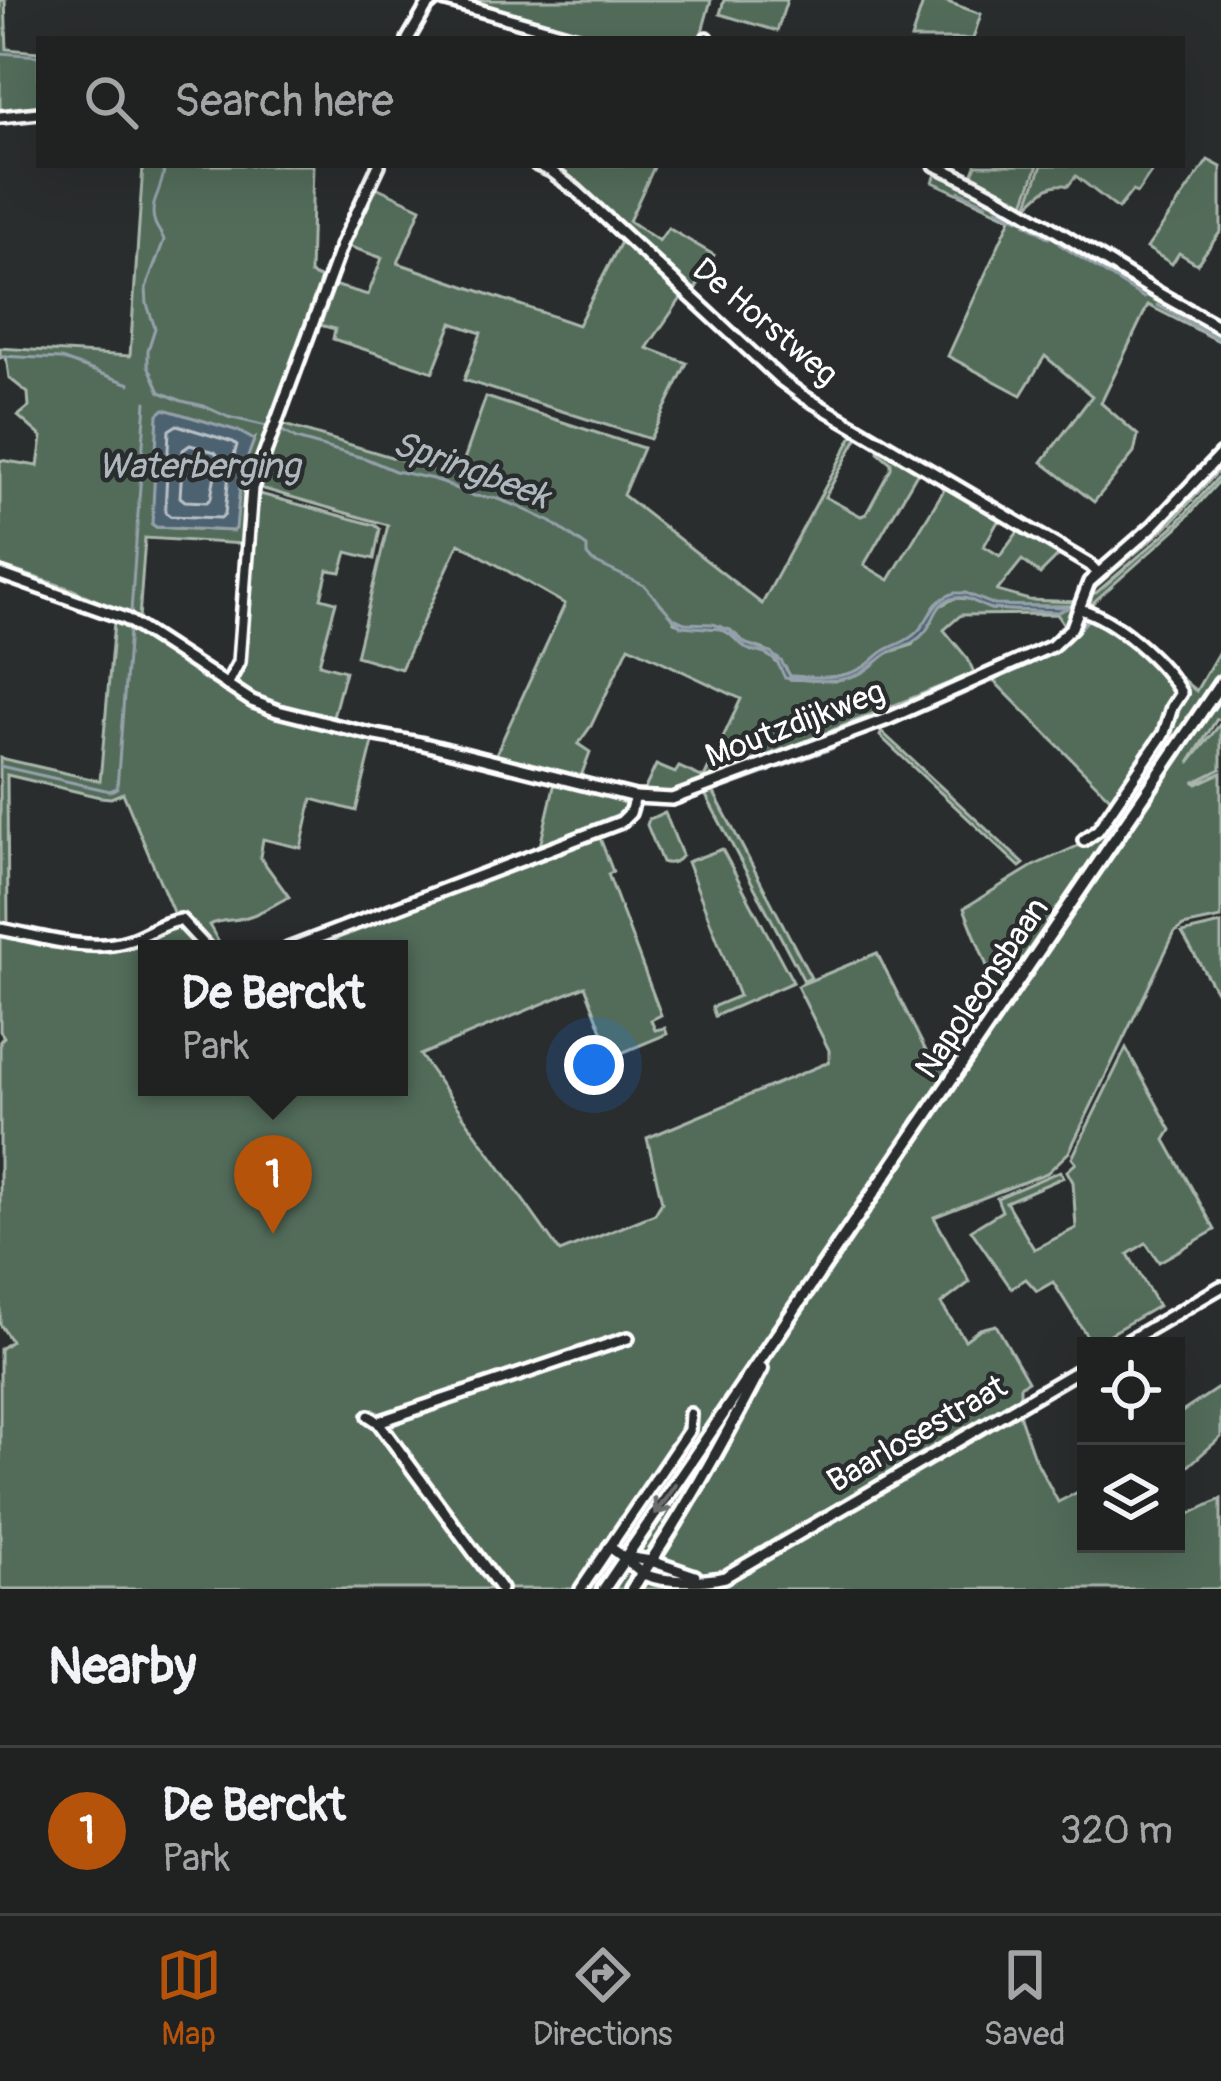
<!DOCTYPE html>
<style>
body{margin:0;font-family:Pangolin,sans-serif;background:#2d2f2f;color:#f1f3f6}
.controls{position:absolute;right:36px;bottom:36px;display:grid;overflow:hidden;border-radius:0px;box-shadow:0 12px 48px #0002}
.controls button{width:108px;height:108px;display:grid;place-items:center;padding:0;border:0;border-bottom:3px solid #3d3f40;background:#202222;color:#f1f3f6;font:60px sans-serif}
.you{position:absolute;left:594px;top:1065px;width:42px;height:42px;margin:-30px;border:9px solid #fff;border-radius:50%;background:#1a73e8;box-shadow:0 0 0 18px #1a73e833}
.badge{display:grid;place-items:center;width:78px;height:78px;border-radius:50%;background:#b45309;color:#fff;font-size:39px;font-weight:700}
.pin{position:absolute;translate:-50% -99px;filter:drop-shadow(0 3px 6px #0008)}
.pin::after{content:'';position:absolute;top:63px;width:42px;height:36px;background:inherit;clip-path:polygon(0 0,100% 0,50% 100%)}
.popup{position:absolute;left:138px;top:940px;width:270px;height:156px;box-sizing:border-box;display:grid;place-content:center;border-radius:0px;background:#202222;filter:drop-shadow(0 3px 9px #0005);font-size:39px;white-space:nowrap;color:#a2a4a5}
.popup b{font-size:45px;color:#f1f3f6}
.popup::after{content:'';position:absolute;left:50%;top:100%;margin-left:-24px;border:24px solid transparent;border-top-color:#202222}
.list{margin:0;padding:0;list-style:none}
h2{display:flex;justify-content:space-between;align-items:center;height:156px;margin:0;padding:0 48px;font-size:51px}
h2 small{font-size:39px;font-weight:400;color:#a2a4a5}
.list li{display:grid;grid-template-columns:78px 1fr auto;gap:36px;align-items:center;box-sizing:border-box;height:168px;padding:0 48px;border-top:3px solid #3d3f40}
.list b{display:block;font-size:45px;white-space:nowrap}
.list p{margin:0;font-size:39px;white-space:nowrap;color:#a2a4a5}
.list em{font-size:39px;font-style:normal;color:#a2a4a5}
.icon{flex:none;width:66px;height:66px;fill:none;stroke:currentColor;stroke-width:2;stroke-linecap:round;stroke-linejoin:round}
.map{position:relative;flex:none;width:1221px;height:1589px;overflow:hidden}
.search{position:absolute;background:#202222;box-shadow:0 12px 48px #0002;left:36px;right:36px;top:36px;height:132px;display:flex;align-items:center;gap:30px;box-sizing:border-box;padding:0 42px;border-radius:0px;color:#a2a4a5;font-size:45px}
.sheet{height:324px;background:#202222}
nav{display:flex;justify-content:space-around;align-items:center;box-sizing:border-box;height:168px;border-top:3px solid #3d3f40;background:#202222;font-size:33px;color:#a2a4a5}
nav a{display:grid;justify-items:center;gap:6px}
nav .on{color:#b45309}
.map>svg:first-child{display:block}
.green{fill:#536c5a;stroke:#a9b6ac;stroke-width:3;fill-rule:evenodd}
.water{fill:#4e6271;stroke:#95a1aa;stroke-width:3}
.lines{fill:none;stroke-linecap:round;stroke-linejoin:round}
.shore{stroke:#b8c0c6;stroke-width:3}
.stream{stroke:#95a1aa;stroke-width:3}
.minor-casing{stroke:#fff;stroke-width:18}
.major-casing{stroke:#fff;stroke-width:20}
.minor{stroke:#2a2d2e;stroke-width:9}
.major{stroke:#2a2d2e;stroke-width:10}
.oneway{stroke:#6a6c6d}
.labels{text-anchor:middle;dominant-baseline:central;stroke-width:9;stroke-linejoin:round;paint-order:stroke}
.street-label{font-size:33px;fill:#fff;stroke:#2a2d2e}
.water-label{font-size:36px;font-style:italic;fill:#afb8bf;stroke:#2a2d2e}
</style>
<div class="map">
<svg width="1221" height="1589" viewBox="0 0 1221 1589">
<rect width="100%" height="100%" fill="#2a2d2e"/>
<filter id="ink" filterUnits="userSpaceOnUse"><feTurbulence type="fractalNoise" baseFrequency=".00833" numOctaves="2"/><feDisplacementMap in="SourceGraphic" scale="24" xChannelSelector="R" yChannelSelector="G"/><feConvolveMatrix kernelMatrix="1 2 1 2 8 2 1 2 1" color-interpolation-filters="sRGB"/></filter>
<g filter="url(#ink)">
<!-- green -->
<g class="green">
<path d="M0 0H5L7 49 39 52V110L0 114Z"/>
<path d="M458 0H711L700 39H597Z"/>
<path d="M724 0H787L777 31 720 14Z"/>
<path d="M924 0H942L981 14 973 39H911Z"/>
<path d="M1208 160 1221 167V231L1197 264 1179 253 1172 264 1147 248Z"/>
<path d="M138 165H313L310 274 324 280 250 481 243 544 145 538 139 619 71 589 0 566V460L38 466 42 437 18 416 29 407 28 393 9 378 6 356 0 358V348L130 356 143 166ZM254 440 241 474 233 531 156 527 152 524Z"/>
<path d="M550 165H655L629 221 659 241 668 228 714 255 695 290 577 181Z"/>
<path d="M976 165H1038L1023 206 971 178Z"/>
<path d="M1042 165H1156L1137 193 1132 191 1118 209 1076 176 1068 186C1050 180 1040 195 1027 206Z"/>
<path d="M937 171 995 199 1221 333V342L1148 305 1101 403 1138 435 1134 453 1094 502 1042 462 1092 396 1045 356 1021 395 948 356 1011 218 933 182Z"/>
<path d="M374 186 421 208 398 263 578 325 624 236 684 294 647 348 687 363 650 439 464 380 481 333 452 323 433 372 333 339 335 329 316 324 330 284 368 295 382 258 345 245Z"/>
<path d="M486 397 643 448 623 495 762 604 856 430 860 433 825 497 861 516 866 514 891 468V463L878 452 879 444 920 468 864 565 889 580 947 485 1001 516 984 546 1000 556 1020 529 1061 553 1040 574 1022 560 997 591 1029 600 1077 602 1074 616 1066 628 1057 614 961 615 944 630 968 659 974 673 682 791 664 795H642L656 765 675 773 679 767 704 778 741 699 629 646 591 726 578 744 590 752 580 779 495 756 565 604 459 543 401 669 356 656 388 525 260 488 257 484 278 423 458 477ZM965 593 995 606H1068L1058 612 991 609 969 599 955 598 940 606 912 645 887 653 859 674 834 681 789 679C781 668 775 657 762 652 745 647 759 656 744 646 735 641 731 632 721 629 705 624 690 630 674 622V619L684 623 730 630 746 644 763 649 785 667 790 676C815 678 842 680 864 667 872 662 878 654 886 650 894 645 904 644 912 638 939 616 922 599 965 593Z"/>
<path d="M1221 459V468L1171 523 1093 589V593H1096L1174 526 1221 474V479L1178 527 1088 607 1085 604 1091 585 1100 575 1166 519Z"/>
<path d="M260 494 375 525 380 529 374 559 347 552 341 572 328 570 321 598 336 602 319 664 345 671 333 717 330 719C300 712 254 707 237 681L243 663 256 495Z"/>
<path d="M1090 617 1152 658 1177 689 1162 733 1114 802 992 679 1045 655 1068 641Z"/>
<path d="M114 622 158 645 251 709 373 742 356 811 312 799 301 848 263 839 260 857 289 897C276 903 263 912 250 916 235 922 224 918 209 925L222 948 214 949 188 919 175 917 123 793 111 798 100 797 7 775 8 927 0 926V758L100 781Z"/>
<path d="M1221 648V670L1198 709 986 1036 1082 897 1221 687V720L1217 719 1189 763 1221 723V769L1195 782 1197 784 1221 773V918L1183 926 1175 932 1069 1152 1047 1173 934 1217 970 1282 941 1304 965 1340 980 1329 996 1325 1028 1381 1020 1386V1417L1033 1455 1058 1502 1086 1488V1544H1176V1510L1181 1518 1221 1499V1589H0V1349L11 1341 0 1324V1041L4 1037 0 1031V932L50 941 51 948H56V942L113 948 131 944 179 922 206 949H147V1087H399V949H280L598 833 613 872 608 874 661 1015 651 1020 655 1030 665 1028 667 1034 612 1057 585 986 420 1055 560 1252 655 1214 662 1202 647 1138 829 1062V1050L797 986 877 953 936 1071 994 984 964 908 1033 866 1093 839 1166 734 1180 698 1187 694 1154 655 1196 691Z"/>
<path d="M882 732 1024 864 1020 867 880 736Z"/>
<path d="M555 782 617 798 625 804 624 812 540 846Z"/>
<path d="M712 789 811 978 804 981 704 792Z"/>
<path d="M665 813 682 855C678 862 670 865 662 862L647 825 649 819Z"/>
<path d="M722 849 793 982 715 1016 712 1007 739 996 687 862Z"/>
<path d="M1221 924V1000L1182 933Z"/>
<path d="M1126 1048 1171 1130 1165 1140 1215 1230 1159 1262 1146 1243 1128 1254 1158 1306 1092 1344 1053 1282 1037 1291 1026 1279 1011 1288 971 1230 1002 1211 997 1198 1060 1171 1064 1177 1006 1202 1034 1249 1076 1228 1073 1182 1067 1171 1076 1163 1072 1158Z"/>
<path d="M1221 1386V1437L1176 1477V1405L1182 1412Z"/>
</g>
<!-- water -->
<g class="water">
<path d="M164 409 238 431 254 440 241 475 236 529 233 531 156 527 152 524 158 414Z"/>
<path d="M955 593H965L995 605 1070 607 1058 612 991 609C979 606 969 595 955 598 935 601 936 619 925 632 915 644 905 645 892 651 881 656 873 667 861 673 836 685 811 680 785 678L777 661 765 654 747 649 730 634 720 629 681 626 672 617 684 623 713 624 730 630 746 644 771 653 781 661 790 676C815 677 841 681 864 667 872 662 878 654 886 650 898 643 908 642 918 631 932 616 933 599 955 593Z"/>
</g>
<g class="lines">
<!-- shore -->
<g class="shore">
<path d="M177 425 233 442 237 445 229 473 225 514 221 518 170 516 165 512 169 430Z"/>
<path d="M190 445 215 452 218 456 211 498 207 502 185 501 180 497 183 450Z"/>
</g>
<!-- stream -->
<g class="stream">
<path d="M0 53 39 56"/>
<path d="M164 165C166 185 147 203 155 223 157 229 162 234 164 240L146 288 147 304 155 328 148 350V365L160 392 182 401 204 406 228 417 267 426"/>
<path d="M959 191 987 204"/>
<path d="M997 209 1018 219"/>
<path d="M1025 223 1049 238"/>
<path d="M1059 244 1144 298"/>
<path d="M1157 305 1221 340"/>
<path d="M0 356 61 359 130 384"/>
<path d="M279 429 296 439 367 459 395 471 433 479 474 496 495 498 517 506 551 522 587 547V555L592 561 645 586 674 619"/>
<path d="M131 612 146 402"/>
<path d="M1029 665 1061 648 1089 619"/>
<path d="M986 684 1018 670"/>
<path d="M885 728 973 690"/>
<path d="M0 766 110 791 117 788 129 630"/>
<path d="M781 767 834 748"/>
<path d="M713 792 771 771"/>
<path d="M678 804 695 798"/>
</g>
<defs>
<g id="minor">
<path d="M443 0 581 39"/>
<path d="M408 39 426 8 435 0"/>
<path d="M707 39V38"/>
<path d="M0 117 39 113"/>
<path d="M537 165 551 171 577 191 780 379 803 396 1090 565 1098 573"/>
<path d="M935 165C1004 196 1066 237 1131 277 1160 295 1191 311 1221 328"/>
<path d="M0 574 126 619 252 701 278 711 370 734 420 743 635 797 672 799 890 718 1052 646 1072 627 1089 582 1154 525 1221 454"/>
<path d="M1080 609C1115 619 1163 661 1181 693L1172 707 1164 733 1098 830 1084 840"/>
<path d="M227 685 239 662 252 488 342 244 379 165"/>
<path d="M0 929C39 936 87 953 127 941 145 936 162 922 181 920L208 949"/>
<path d="M288 949 621 822 630 813 635 797"/>
<path d="M1120 1346 1221 1287"/>
<path d="M369 1416 378 1422 501 1589"/>
<path d="M378 1422 628 1338"/>
<path d="M609 1547C621 1554 629 1563 639 1571 657 1584 704 1582 725 1577L1086 1366"/>
<path d="M626 1557 651 1561 695 1576"/>
<path d="M581 1589 689 1430 690 1414"/>
</g>
<g id="major">
<path d="M604 1589 1221 683"/>
<path d="M632 1589C681 1519 722 1444 761 1369"/>
</g>
</defs>
<!-- minor casing -->
<use href="#minor" class="minor-casing"/>
<!-- major casing -->
<use href="#major" class="major-casing"/>
<!-- minor -->
<use href="#minor" class="minor"/>
<!-- major -->
<use href="#major" class="major"/>
</g>
<!-- one-way arrows -->
<defs><path id="oneway-shaft" d="M-6 0H5M1.5-3L5.5 0L1.5 3" fill="none" stroke-width="1.6" stroke-linecap="round" stroke-linejoin="round" transform="scale(3)"/></defs>
<use class="oneway" href="#oneway-shaft" transform="translate(665 1500) rotate(125)"/>
</g>
<g class="labels">
<!-- street labels -->
<g class="street-label">
<text transform="translate(765 322) rotate(40)">De Horstweg</text>
<text transform="translate(795 724) rotate(-21)">Moutzdijkweg</text>
<text transform="translate(982 988) rotate(-56)">Napoleonsbaan</text>
<text transform="translate(917 1434) rotate(-30)">Baarlosestraat</text>
</g>
<!-- water labels -->
<g class="water-label">
<text x="199" y="466">Waterberging</text>
<text transform="translate(471 470) rotate(20)">Springbeek</text>
</g>
</g>
</svg>
<div class="controls">
<button><svg class="icon" aria-label="locate" viewBox="0 0 24 24"><circle cx="12" cy="12" r="6"/><path d="M12 2v4M12 18v4M2 12h4M18 12h4"/></svg></button>
<button><svg class="icon" aria-label="layers" viewBox="0 0 24 24"><path d="M12 4l9 5-9 5-9-5zM3 14l9 5 9-5"/></svg></button>
</div>
<div class="you"></div>
<div class="pin badge" style="left:273px;top:1234px">1</div>
<div class="popup"><b>De Berckt</b>Park</div>
<div class="search"><svg class="icon" aria-label="search" viewBox="0 0 24 24"><circle cx="10" cy="10" r="6"/><path d="M15 15l6 6"/></svg>Search here</div>
</div>
<section class="sheet">
<h2>Nearby<small></small></h2>
<ul class="list">
<li><span class="badge">1</span><div><b>De Berckt</b><p>Park</p></div><em>320 m</em></li>
</ul>
</section>
<nav>
<a class="on"><svg class="icon" aria-label="map" viewBox="0 0 24 24"><path d="M3 6l6-2 6 2 6-2v14l-6 2-6-2-6 2zM9 4v14M15 6v14"/></svg>Map</a>
<a><svg class="icon" aria-label="directions" viewBox="0 0 24 24"><path d="M12 3l9 9-9 9-9-9zM9 14v-3h6M13 9l2 2-2 2"/></svg>Directions</a>
<a><svg class="icon" aria-label="saved" viewBox="0 0 24 24"><path d="M7 4h10v16l-5-4-5 4z"/></svg>Saved</a>
</nav>
